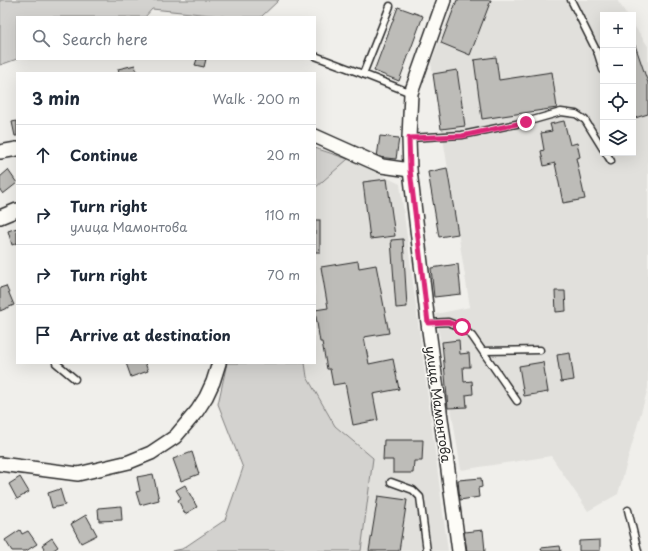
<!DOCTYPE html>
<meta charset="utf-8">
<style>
body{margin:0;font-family:"Playpen Sans",sans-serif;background:#f2f2f3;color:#1f2937}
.controls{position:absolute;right:12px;top:12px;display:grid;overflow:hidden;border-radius:0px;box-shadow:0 4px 16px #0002}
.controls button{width:36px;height:36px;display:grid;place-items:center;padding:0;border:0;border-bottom:1px solid #e0e1e3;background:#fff;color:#1f2937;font:20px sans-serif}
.stop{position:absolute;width:12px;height:12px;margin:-9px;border:3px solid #db2777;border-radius:50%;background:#fff}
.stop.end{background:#db2777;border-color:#fff;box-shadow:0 1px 4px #0008}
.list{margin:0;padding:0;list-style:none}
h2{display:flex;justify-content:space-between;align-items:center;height:52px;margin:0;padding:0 16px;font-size:17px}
h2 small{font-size:13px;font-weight:400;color:#747a83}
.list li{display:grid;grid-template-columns:26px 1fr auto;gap:12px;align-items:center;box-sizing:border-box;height:60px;padding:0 16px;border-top:1px solid #e0e1e3}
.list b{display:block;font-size:15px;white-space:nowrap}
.list p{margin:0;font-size:13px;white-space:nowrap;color:#747a83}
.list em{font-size:13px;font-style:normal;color:#747a83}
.icon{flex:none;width:22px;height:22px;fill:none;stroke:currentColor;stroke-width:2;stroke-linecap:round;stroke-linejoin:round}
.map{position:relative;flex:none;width:648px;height:551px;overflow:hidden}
.search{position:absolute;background:#fff;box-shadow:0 4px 16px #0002;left:16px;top:16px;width:300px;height:44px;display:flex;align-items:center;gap:10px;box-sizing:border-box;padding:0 14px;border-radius:0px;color:#747a83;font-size:15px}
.panel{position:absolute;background:#fff;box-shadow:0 4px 16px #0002;left:16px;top:72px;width:300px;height:292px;border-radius:0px}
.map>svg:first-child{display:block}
.built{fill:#e1e0dc}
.green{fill:#d3d2cf;stroke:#7f7e7d}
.building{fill:#bdbcb8;stroke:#2b2b2b}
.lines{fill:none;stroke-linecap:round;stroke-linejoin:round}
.service-casing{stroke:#2b2b2b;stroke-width:9}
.minor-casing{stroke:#2b2b2b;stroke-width:16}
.service{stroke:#fdfcf7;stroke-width:6}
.minor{stroke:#fdfcf7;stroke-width:13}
.route{stroke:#db2777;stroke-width:5}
.labels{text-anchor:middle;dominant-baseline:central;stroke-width:3;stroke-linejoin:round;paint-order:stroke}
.street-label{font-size:13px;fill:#2b2b2b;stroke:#fdfcf7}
</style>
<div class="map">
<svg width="648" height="551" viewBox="0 0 648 551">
<rect width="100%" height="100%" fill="#f0efeb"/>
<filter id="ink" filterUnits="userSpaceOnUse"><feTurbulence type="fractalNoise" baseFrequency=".025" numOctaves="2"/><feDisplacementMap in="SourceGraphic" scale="8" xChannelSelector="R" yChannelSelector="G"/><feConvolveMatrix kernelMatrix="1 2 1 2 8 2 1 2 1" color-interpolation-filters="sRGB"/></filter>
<g filter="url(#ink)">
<!-- built -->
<g class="built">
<path d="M455 0H617L627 15H603V153H633V24L648 46V388L618 494 588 511 551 456 461 470 436 314 470 307 431 63Z"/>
<path d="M348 159 400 184 448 551H361L373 458 335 426 307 377 305 363H315V188Z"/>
</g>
<!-- green -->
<g class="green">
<path d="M0 0H279L261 17H230L152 9 145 17H17V59L0 65Z"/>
<path d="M315 148 348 159 315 188Z"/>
<path d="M227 363H305L307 377 335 426 373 458 361 551H172L182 549 225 520 243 468 218 404Z"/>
</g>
<!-- building -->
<g class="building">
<path d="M457 0H491L470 55 441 43Z"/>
<path d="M398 7 423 16 399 81 374 71Z"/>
<path d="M635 45 648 83V114L635 118 633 111V46Z"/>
<path d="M496 57 499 80 552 72 557 108 482 119 474 60Z"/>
<path d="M197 59H206L204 67 195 65Z"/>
<path d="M135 65 137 73H119L118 69Z"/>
<path d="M457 70 465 126 441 129 433 74Z"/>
<path d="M17 121V136H15L12 122Z"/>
<path d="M564 121 570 145 577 143 580 157 576 158 585 199 563 203 555 163 544 166 541 151 544 150 541 133 552 131 550 124Z"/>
<path d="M380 136 399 138 396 159 377 157Z"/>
<path d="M447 168 458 234 439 237 428 172Z"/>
<path d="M8 170 17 183 3 194 0 190V177Z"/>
<path d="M387 179 395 236 370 239 363 182Z"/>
<rect x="315" y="220" width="5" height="32"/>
<path d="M17 228V243L12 245 8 231Z"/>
<path d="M403 239 407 307 396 308 391 240Z"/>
<path d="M358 261 359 268 376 265 389 333 364 337 369 364 393 359 399 389 373 394 378 420 353 425 345 383 333 385 330 369H327L322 342H320L315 310 328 308 321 267Z"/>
<path d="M458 264 461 294 434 297 431 268Z"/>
<path d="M6 286 14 305 0 311V288Z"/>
<path d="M555 291H565L566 311 556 312Z"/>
<path d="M459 340 460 354 469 353 470 367H463L464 382 472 381 473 394 466 395 467 407 448 408 442 342Z"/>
<path d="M570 353 574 380 561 382 557 355Z"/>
<path d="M543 362 548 392 524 396 519 366Z"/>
<path d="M126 363H145L148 371 131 377Z"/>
<path d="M384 440H423L422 461H414L413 473H393V460H383Z"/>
<path d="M192 452 199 474 181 481 173 459Z"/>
<path d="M153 474 159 500 140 505 136 492 140 491 137 477Z"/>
<path d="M20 477 29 492 17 499 9 484Z"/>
<path d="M481 478 482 487 478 488 479 497 460 500 458 480Z"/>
<path d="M185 485 197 507 185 514 178 500 181 498 176 490Z"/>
<path d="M60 489 65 505 52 508 48 493Z"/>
<path d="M378 496 407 500 399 551H369Z"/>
<path d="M121 506 122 520 99 521 98 508Z"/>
<path d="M86 515 97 535 81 543 71 524Z"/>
<path d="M20 530 22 534 28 531 37 544 26 551H12L5 540Z"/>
<path d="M483 530 485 551H467L464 532Z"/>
<path d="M52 538 58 547 52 551H46L42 545Z"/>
<path d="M600 540V551H579V541Z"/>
<path d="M560 546 561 551H542L541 548Z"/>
</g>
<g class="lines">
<defs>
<g id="service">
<path d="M571 0 598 54 603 70"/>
<path d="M315 56 363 74 411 93"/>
<path d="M363 74 390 6"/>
<path d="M409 138 462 135 526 122 561 112 576 114 585 120 603 149"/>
<path d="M606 153 611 161"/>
<path d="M428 323 448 322 461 327 472 336 517 401"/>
<path d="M483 351 540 350"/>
<path d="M56 363 75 379"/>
<path d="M391 482 413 490 420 497 427 551"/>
<path d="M628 510 638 551"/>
</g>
<g id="minor">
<path d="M444 0 411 93 409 138 410 170 428 323 459 551"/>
<path d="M315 136 382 166 410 170"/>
<path d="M0 152 17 149"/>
<path d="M0 217 17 210"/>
<path d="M0 464 78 474 129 462 151 453 175 437 197 411 206 397 213 382 219 363"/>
</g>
</defs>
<!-- service casing -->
<use href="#service" class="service-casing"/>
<!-- minor casing -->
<use href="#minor" class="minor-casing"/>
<!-- service -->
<use href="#service" class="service"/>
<!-- minor -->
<use href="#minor" class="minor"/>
</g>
</g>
<g class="lines" filter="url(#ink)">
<!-- route -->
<path class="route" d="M462 327 448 322 428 323 410 170 409 138 462 136 526 122"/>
</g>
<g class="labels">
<!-- street labels -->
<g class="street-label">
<text transform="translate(439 404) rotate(82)">улица Мамонтова</text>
</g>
</g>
</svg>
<div class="controls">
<button>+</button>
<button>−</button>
<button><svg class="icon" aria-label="locate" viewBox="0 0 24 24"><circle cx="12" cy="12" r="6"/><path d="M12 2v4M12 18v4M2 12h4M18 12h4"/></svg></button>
<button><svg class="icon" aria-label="layers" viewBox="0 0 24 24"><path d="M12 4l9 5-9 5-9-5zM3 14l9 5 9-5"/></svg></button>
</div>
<div class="stop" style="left:462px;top:327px"></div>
<div class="stop end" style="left:526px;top:122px"></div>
<div class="search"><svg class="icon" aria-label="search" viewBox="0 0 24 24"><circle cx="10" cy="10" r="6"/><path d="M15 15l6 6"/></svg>Search here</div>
<section class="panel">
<h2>3 min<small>Walk · 200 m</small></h2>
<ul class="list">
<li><svg class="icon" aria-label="ahead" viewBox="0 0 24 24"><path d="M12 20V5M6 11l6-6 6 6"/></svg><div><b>Continue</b></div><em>20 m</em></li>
<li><svg class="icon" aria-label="right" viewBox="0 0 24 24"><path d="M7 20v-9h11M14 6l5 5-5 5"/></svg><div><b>Turn right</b><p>улица Мамонтова</p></div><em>110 m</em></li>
<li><svg class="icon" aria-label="right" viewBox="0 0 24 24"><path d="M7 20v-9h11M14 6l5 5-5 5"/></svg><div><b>Turn right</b></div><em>70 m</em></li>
<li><svg class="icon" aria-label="arrive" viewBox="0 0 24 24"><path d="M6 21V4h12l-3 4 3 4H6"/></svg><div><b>Arrive at destination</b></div></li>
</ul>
</section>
</div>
